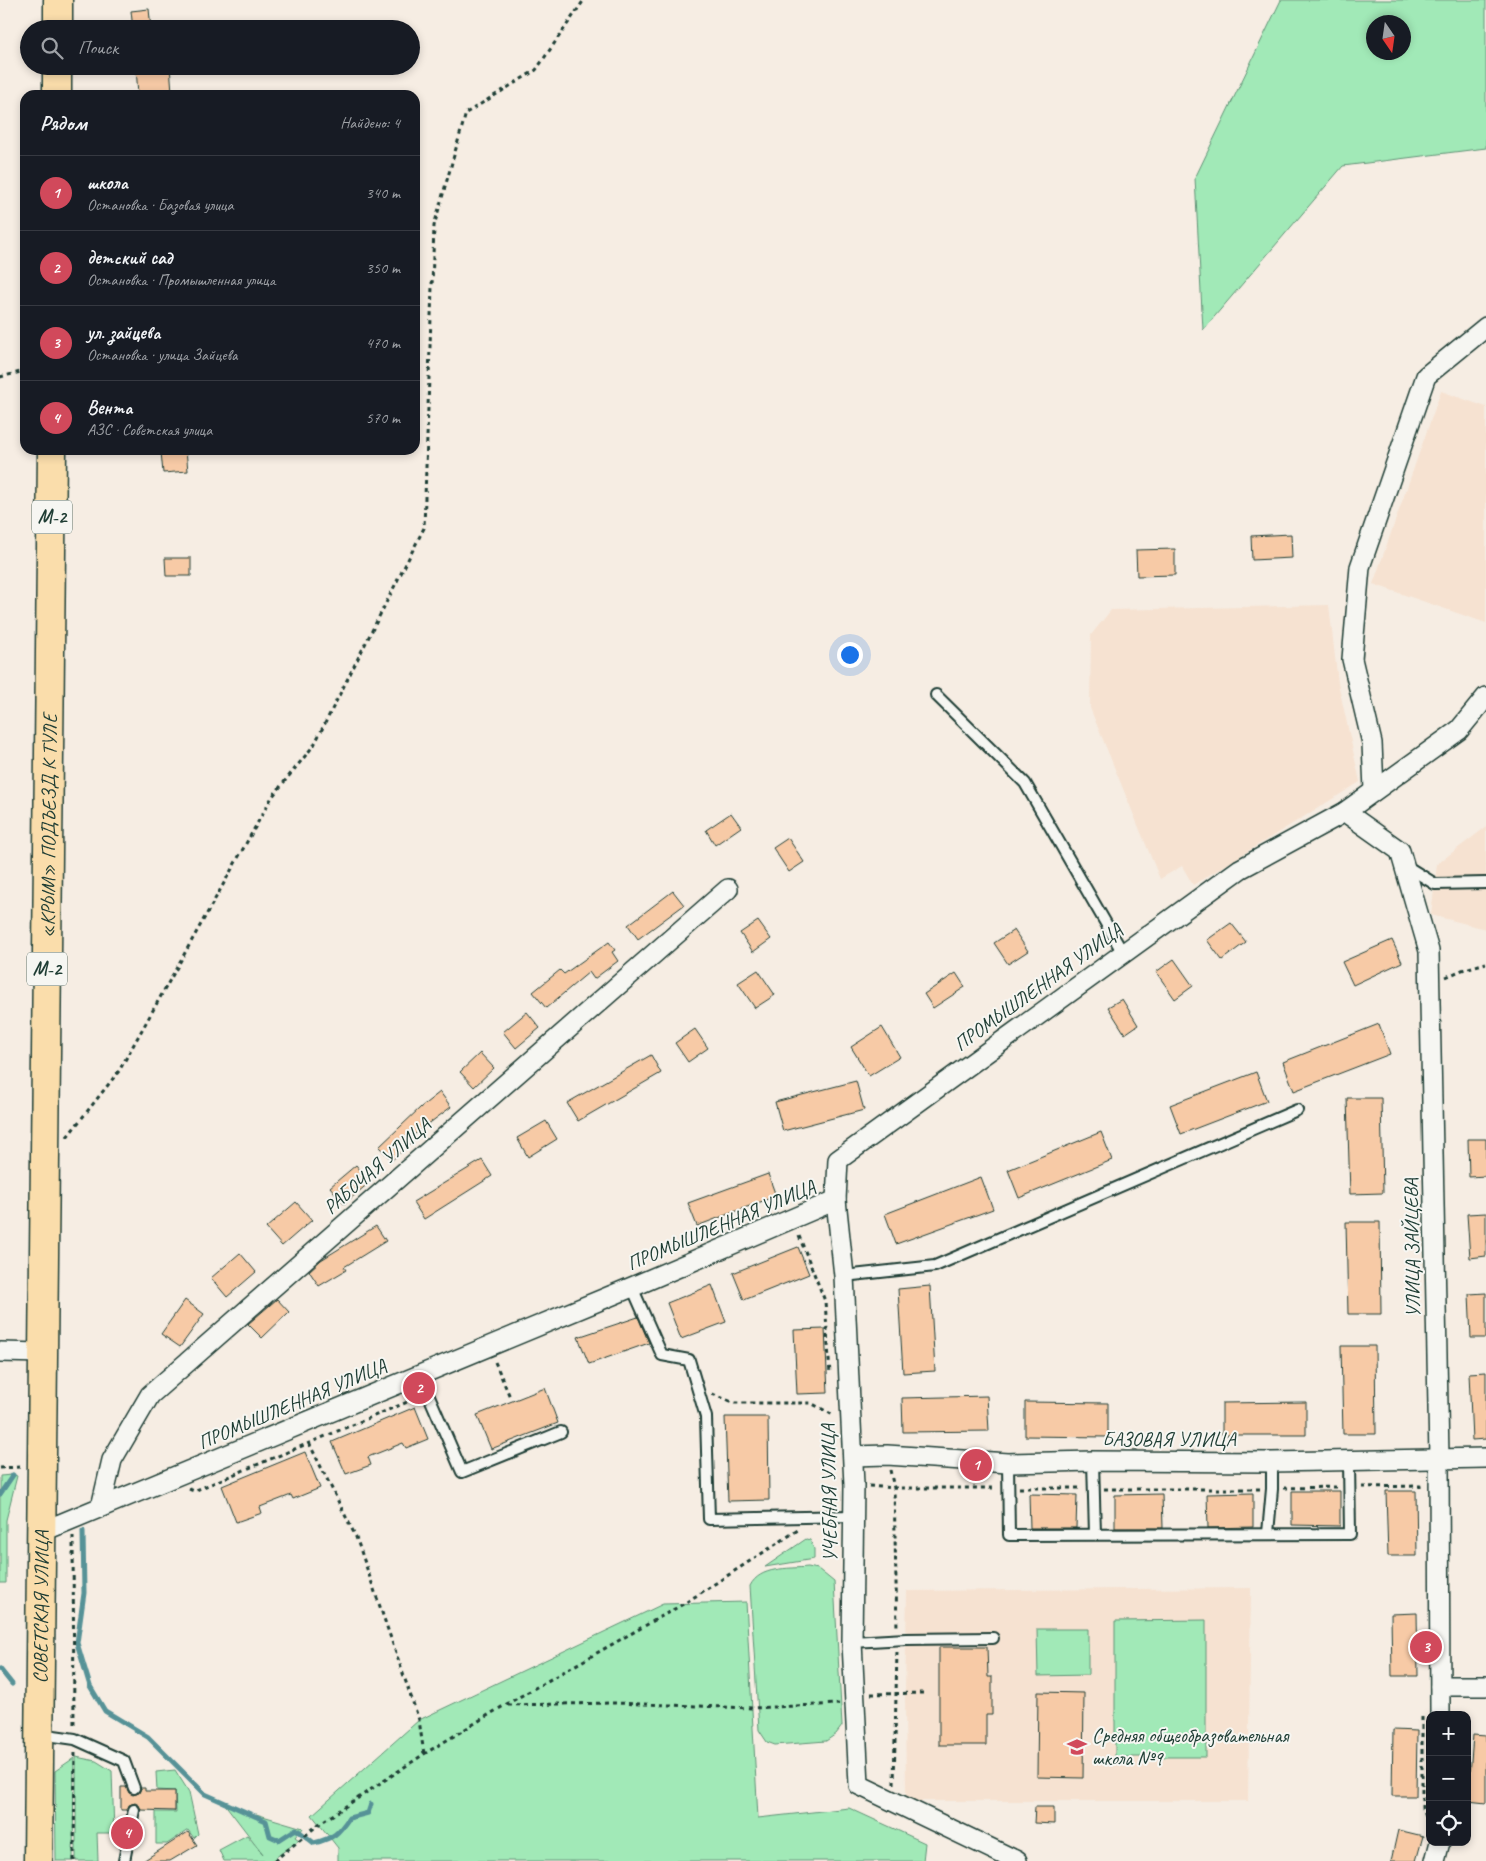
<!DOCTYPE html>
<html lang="ru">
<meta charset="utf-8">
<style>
body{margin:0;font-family:Caveat,sans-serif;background:#20242c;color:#f1f3f6}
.controls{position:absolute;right:15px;bottom:15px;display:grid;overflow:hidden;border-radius:10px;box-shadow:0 2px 8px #0003}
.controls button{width:45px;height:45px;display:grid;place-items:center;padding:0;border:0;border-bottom:1px solid #363941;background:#171b24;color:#f1f3f6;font:25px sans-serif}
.compass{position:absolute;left:1366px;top:15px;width:45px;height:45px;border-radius:50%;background:#171b24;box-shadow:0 2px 8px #0003;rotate:167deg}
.you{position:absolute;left:849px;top:654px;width:18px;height:18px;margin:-12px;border:4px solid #fff;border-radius:50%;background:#1a73e8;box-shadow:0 0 0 8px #1a73e833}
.badge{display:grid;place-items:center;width:32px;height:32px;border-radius:50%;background:#d1495b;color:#fff;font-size:16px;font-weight:700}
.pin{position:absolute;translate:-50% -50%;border:2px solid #fff;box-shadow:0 1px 5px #0006}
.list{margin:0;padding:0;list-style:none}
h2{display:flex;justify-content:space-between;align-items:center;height:65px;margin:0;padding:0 20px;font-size:21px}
h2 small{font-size:16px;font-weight:400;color:#9ea1a6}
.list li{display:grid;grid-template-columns:32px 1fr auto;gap:15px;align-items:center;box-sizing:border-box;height:75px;padding:0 20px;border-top:1px solid #363941}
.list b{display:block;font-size:19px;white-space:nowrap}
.list p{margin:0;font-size:16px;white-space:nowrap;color:#9ea1a6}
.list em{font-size:16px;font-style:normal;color:#9ea1a6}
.icon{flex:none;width:28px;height:28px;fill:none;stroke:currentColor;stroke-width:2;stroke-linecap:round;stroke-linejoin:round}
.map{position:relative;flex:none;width:1486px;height:1861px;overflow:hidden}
.search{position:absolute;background:#171b24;box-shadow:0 2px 8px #0003;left:20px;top:20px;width:400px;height:55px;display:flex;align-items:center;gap:12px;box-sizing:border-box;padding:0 18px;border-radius:28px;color:#9ea1a6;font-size:19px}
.panel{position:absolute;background:#171b24;box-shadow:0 2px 8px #0003;left:20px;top:90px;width:400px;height:365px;border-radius:15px}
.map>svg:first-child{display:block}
.built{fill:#f6e2d1}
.green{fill:#a1e9b7;stroke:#609376;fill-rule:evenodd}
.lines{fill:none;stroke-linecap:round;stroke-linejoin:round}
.stream{stroke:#579297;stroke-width:5}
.building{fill:#f7caa6;stroke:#1f3d34}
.lane-casing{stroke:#1f3d34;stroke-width:14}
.street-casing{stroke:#1f3d34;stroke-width:22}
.primary-casing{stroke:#1f3d34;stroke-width:31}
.path{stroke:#1f3d34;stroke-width:3;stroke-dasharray:4 4;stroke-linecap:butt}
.lane{stroke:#f6f6f2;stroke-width:10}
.street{stroke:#f6f6f2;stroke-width:19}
.primary{stroke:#faddab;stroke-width:28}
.labels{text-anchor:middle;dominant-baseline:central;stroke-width:4;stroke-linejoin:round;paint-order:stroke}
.shield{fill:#f6f6f2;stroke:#60746d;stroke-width:1}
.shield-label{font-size:19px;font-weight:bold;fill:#1f3d34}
.street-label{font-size:20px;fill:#1f3d34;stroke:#f6f6f2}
.poi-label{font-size:20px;fill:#1f3d34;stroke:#f6f6f2;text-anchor:start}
</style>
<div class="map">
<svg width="1486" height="1861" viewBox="0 0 1486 1861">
<rect width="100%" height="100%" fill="#f6ede3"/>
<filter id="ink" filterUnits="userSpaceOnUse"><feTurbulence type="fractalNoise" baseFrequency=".02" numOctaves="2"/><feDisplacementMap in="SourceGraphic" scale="10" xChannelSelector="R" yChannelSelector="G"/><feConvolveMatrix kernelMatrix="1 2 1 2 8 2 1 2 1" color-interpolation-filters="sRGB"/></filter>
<g filter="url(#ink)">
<!-- built -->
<g class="built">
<path d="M1441 391 1486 407V623L1373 584Z"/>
<path d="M1329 605 1338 683 1360 782 1193 885 1182 866 1160 879 1090 708 1091 635 1111 610Z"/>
<path d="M1486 827V929L1431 915 1437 864Z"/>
<path d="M1251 1588 1248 1801H906L905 1693 907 1591Z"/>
</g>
<!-- green -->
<g class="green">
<path d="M1281 0H1486V148L1343 166 1203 330 1195 178ZM1374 22H1404V52H1374Z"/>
<path d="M12 1475 0 1492V1476Z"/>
<path d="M14 1475 17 1476 6 1520V1583H0V1497Z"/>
<path d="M806 1539 810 1540 814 1549V1559L765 1567Z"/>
<path d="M808 1567 818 1569 834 1582 842 1726 836 1734 826 1741 775 1745 767 1742 759 1730 750 1586C760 1566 788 1569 808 1567Z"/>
<path d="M746 1602 758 1818 849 1808 925 1843 923 1861H338V1848L312 1815 419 1720 663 1604Z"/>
<path d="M1206 1620V1757H1115V1621Z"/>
<path d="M1037 1629H1088V1675L1038 1676Z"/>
<path d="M76 1757 96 1761 112 1771 114 1833H97L98 1861H76Z"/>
<path d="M74 1758 73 1861H56L55 1771Z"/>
<path d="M175 1770 189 1792 198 1834 194 1838 188 1830 167 1844H156V1812H176L175 1791 157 1790 156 1772Z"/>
<path d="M224 1803 265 1822 270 1837 279 1841 296 1830 299 1832 295 1837 299 1840 271 1861H224L219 1850 247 1835 263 1854Z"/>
<path d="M256 1814 303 1828 301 1831 296 1829 279 1839 271 1836 267 1821Z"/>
</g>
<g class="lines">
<!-- stream -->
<g class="stream">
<path d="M0 1494 13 1475"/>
<path d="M83 1531 84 1593 77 1643 90 1686 105 1711 148 1737 205 1794 266 1821 270 1836 279 1840 296 1829 314 1843C334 1838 338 1834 349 1818L368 1813 371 1804"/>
<path d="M0 1669 12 1684"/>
</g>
</g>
<!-- building -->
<g class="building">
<path d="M149 9 151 29H133L131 11Z"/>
<path d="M170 66 172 92 138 94 136 68Z"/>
<path d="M186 450 188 471 163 473 161 452Z"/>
<path d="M1291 534 1292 558 1252 560 1251 536Z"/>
<path d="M1175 549V575L1137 576 1136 550Z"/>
<path d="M165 558H191V576H166Z"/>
<path d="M731 813 741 827 715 845 706 830Z"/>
<path d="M788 838 804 862 789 872 773 848Z"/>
<path d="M673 891 684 905 638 939 628 925Z"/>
<path d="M758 921 771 939 753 952 740 933Z"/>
<path d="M1231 923 1246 942 1222 960 1207 940Z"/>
<path d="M1014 930 1028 951 1008 964 994 943Z"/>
<path d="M1392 940 1402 962 1353 985 1342 962Z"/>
<path d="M609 942 615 950 612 952 618 961 594 979 589 972 546 1008 533 992 560 970 564 974Z"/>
<path d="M1174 959 1193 986 1175 999 1156 972Z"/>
<path d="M758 970 775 995 755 1008 738 983Z"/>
<path d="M956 973 965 987 933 1008 924 994Z"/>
<path d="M1122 999 1138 1025 1125 1034 1108 1007Z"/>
<path d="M527 1012 540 1028 516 1048 503 1032Z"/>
<path d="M1379 1024 1390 1054 1294 1091 1283 1062Z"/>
<path d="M882 1027 900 1057 869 1076 851 1047Z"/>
<path d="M695 1029 708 1048 688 1062 675 1043Z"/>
<path d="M480 1053 494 1068 474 1087 460 1072Z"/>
<path d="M651 1055 661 1073 578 1121 567 1103Z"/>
<path d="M1256 1072 1267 1101 1181 1134 1170 1105Z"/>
<path d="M856 1081 864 1110 783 1131 775 1102Z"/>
<path d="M440 1092 451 1107 411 1137 414 1140 392 1160 379 1147 421 1107Z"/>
<path d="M1347 1098H1381L1383 1193 1350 1194Z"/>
<path d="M546 1121 557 1139 528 1157 517 1138Z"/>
<path d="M1101 1132 1112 1160 1019 1198 1008 1170Z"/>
<path d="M1468 1139H1486V1176L1469 1177Z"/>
<path d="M482 1160 492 1176 424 1219 413 1202Z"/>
<path d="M356 1165 370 1182 344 1204 330 1187Z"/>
<path d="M768 1174 776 1196 697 1226 688 1203Z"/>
<path d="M981 1177 993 1209 896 1244 885 1214Z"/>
<path d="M296 1202 312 1220 282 1246 266 1228Z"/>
<path d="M1486 1213V1256L1470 1258 1467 1214Z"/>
<path d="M1346 1222H1380L1381 1314H1348Z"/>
<path d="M376 1226 386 1241 344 1267 346 1270 319 1286 309 1271 321 1260Z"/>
<path d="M798 1247 809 1274 744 1300 733 1273Z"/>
<path d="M240 1253 256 1272 227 1297 211 1278Z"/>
<path d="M712 1285 726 1322 681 1339 667 1303Z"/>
<path d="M930 1286 935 1371 903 1373 898 1289Z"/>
<path d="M1486 1293V1338H1471L1469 1294Z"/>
<path d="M277 1299 289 1312 262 1338 248 1324Z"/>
<path d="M185 1300 204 1314 180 1347 161 1334Z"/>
<path d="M638 1317 649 1343 589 1364 578 1337Z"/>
<path d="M825 1329 828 1393 797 1394 794 1330Z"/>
<path d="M1341 1346H1375L1376 1434H1343Z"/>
<path d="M1486 1372V1439L1472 1440 1469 1373Z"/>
<path d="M545 1388 558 1423 491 1449 477 1415Z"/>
<path d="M987 1396 989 1431 903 1432 902 1398Z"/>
<path d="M1025 1402 1108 1403V1437L1025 1436Z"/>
<path d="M1306 1402V1435H1222V1403Z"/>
<path d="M415 1407 428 1439 406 1448 403 1443 368 1457 371 1465 346 1474 332 1442Z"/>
<path d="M725 1417H768L769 1500 728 1501Z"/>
<path d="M305 1452 320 1488 293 1499 291 1495 260 1507 262 1513 236 1522 222 1486Z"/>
<path d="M1292 1491H1340V1526L1292 1525Z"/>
<path d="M1386 1491H1416L1417 1556H1388Z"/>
<path d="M1253 1493V1527L1208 1528 1207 1494Z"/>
<path d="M1029 1494 1077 1495 1076 1528H1030Z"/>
<path d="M1162 1494 1163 1528H1115V1495Z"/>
<path d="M1417 1613 1418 1676H1392L1391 1614Z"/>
<path d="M939 1647H987L988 1677H992V1715H986V1745H939Z"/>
<path d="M1038 1692 1084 1693 1083 1778 1037 1777Z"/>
<path d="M1393 1730 1417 1731 1416 1796H1392Z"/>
<path d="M1473 1735 1486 1736V1803L1468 1801Z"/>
<path d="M121 1787H126L129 1793 133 1795 139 1793 141 1788H145V1791H175V1811L141 1810 139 1805 135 1803 129 1805 127 1810H121Z"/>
<path d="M1035 1807H1054V1824L1034 1823Z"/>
<path d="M1398 1830 1423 1836 1416 1861H1391Z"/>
<path d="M188 1832 197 1845 170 1861H143Z"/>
</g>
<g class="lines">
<defs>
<g id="lane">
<path d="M936 695 1025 783 1123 953"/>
<path d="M1406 866 1435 884 1486 883"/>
<path d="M844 1276 935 1266 1297 1110"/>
<path d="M632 1287 662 1355 689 1360 706 1417 709 1519 852 1516"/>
<path d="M420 1375 462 1472 561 1432"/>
<path d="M1093 1461 1095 1534"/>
<path d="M1008 1463 1009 1535 1350 1534 1349 1460"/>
<path d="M1268 1533 1272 1489V1462"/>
<path d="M852 1642 906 1639 993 1638"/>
<path d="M40 1734 75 1739 124 1761 134 1788"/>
<path d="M124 1861 134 1810"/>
</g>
<g id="street">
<path d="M1374 790 1372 743 1352 659 1360 567 1426 376 1486 327"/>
<path d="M1345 812 1400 851 1429 951 1439 1457 1440 1715"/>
<path d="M0 1352 43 1353"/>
<path d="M853 1456 887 1455 1008 1463 1093 1461 1272 1462 1486 1458"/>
<path d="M101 1507 112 1460 150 1395 728 889"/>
<path d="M41 1532 632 1287 836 1200"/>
<path d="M1440 1686H1486"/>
<path d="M1017 1861 859 1785 852 1642 854 1485 844 1276 836 1200 838 1160 1240 869 1345 812 1459 730 1486 697"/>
<path d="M1435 1861 1440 1842"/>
</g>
<g id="primary">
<path d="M58 29V0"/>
<path d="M57 95V66"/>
<path id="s1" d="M38 1861 52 450"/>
</g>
</defs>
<!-- lane casing -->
<use href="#lane" class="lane-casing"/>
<!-- street casing -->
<use href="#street" class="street-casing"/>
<!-- primary casing -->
<use href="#primary" class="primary-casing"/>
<!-- path -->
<g class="path">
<path d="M0 377 25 371"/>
<path d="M1446 977 1462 970 1486 963"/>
<path d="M67 1137 119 1071 272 797 314 745 424 528 434 226 466 113 536 70 584 0"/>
<path d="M799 1236 825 1301 830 1374"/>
<path d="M495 1362 510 1397"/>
<path d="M712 1394 735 1403H811L833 1415"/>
<path d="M309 1443 356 1537 419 1720 424 1754"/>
<path d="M0 1468 21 1467"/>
<path d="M890 1470 894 1488 897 1629"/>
<path d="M869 1486 894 1488H996"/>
<path d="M1362 1487 1420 1486V1488"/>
<path d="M1019 1488H1083"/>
<path d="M1284 1488 1338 1487"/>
<path d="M189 1489 194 1491 417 1398"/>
<path d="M1104 1489H1261"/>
<path d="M73 1536 74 1727"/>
<path d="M871 1694 925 1693"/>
<path d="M508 1705 614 1703 752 1708 839 1704"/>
<path d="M1422 1717V1808L1429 1829"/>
<path d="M894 1784 897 1650"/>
<path d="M74 1861 75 1751"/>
<path d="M274 1861 319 1824 424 1754 505 1705 685 1603 798 1530"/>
</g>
<!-- lane -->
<use href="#lane" class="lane"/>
<!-- street -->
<use href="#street" class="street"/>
<!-- primary -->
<use href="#primary" class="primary"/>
</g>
</g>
<!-- icons -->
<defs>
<symbol id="school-bare" viewBox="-9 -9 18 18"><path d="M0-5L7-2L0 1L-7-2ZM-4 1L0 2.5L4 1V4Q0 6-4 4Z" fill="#d1495b" stroke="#f6f6f2" stroke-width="2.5" paint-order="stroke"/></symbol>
</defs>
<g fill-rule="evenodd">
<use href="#school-bare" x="1063" y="1733" width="28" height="28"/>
</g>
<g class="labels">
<!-- shield labels -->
<g class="shield">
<rect x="32" y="500.5" width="40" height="33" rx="4"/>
<rect x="27" y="952.5" width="40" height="33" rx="4"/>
</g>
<g class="shield-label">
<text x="52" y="517">М-2</text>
<text x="47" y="969">М-2</text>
</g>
<!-- street labels -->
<g class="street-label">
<text stroke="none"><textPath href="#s1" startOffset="1035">«КРЫМ» ПОДЪЕЗД К ТУЛЕ</textPath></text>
<text transform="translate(1038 987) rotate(-36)">ПРОМЫШЛЕННАЯ УЛИЦА</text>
<text transform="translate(377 1166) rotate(-41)">РАБОЧАЯ УЛИЦА</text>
<text transform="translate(721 1225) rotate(-23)">ПРОМЫШЛЕННАЯ УЛИЦА</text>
<text transform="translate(1412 1248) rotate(-91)">УЛИЦА ЗАЙЦЕВА</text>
<text transform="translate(292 1404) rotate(-23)">ПРОМЫШЛЕННАЯ УЛИЦА</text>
<text x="1169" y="1439">БАЗОВАЯ УЛИЦА</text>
<text transform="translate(829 1493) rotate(-91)">УЧЕБНАЯ УЛИЦА</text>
<text stroke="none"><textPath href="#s1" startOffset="254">СОВЕТСКАЯ УЛИЦА</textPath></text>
</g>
<!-- poi labels -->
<g class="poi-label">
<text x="1092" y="1735">Средняя общеобразовательная<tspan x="1092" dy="23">школа №9</tspan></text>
</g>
</g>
</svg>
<div class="controls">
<button>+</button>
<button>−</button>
<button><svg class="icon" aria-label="locate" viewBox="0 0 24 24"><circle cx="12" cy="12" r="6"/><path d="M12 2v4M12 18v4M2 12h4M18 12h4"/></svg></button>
</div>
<svg class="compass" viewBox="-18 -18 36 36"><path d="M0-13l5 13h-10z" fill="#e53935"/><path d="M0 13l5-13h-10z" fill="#9ea1a6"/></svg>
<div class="you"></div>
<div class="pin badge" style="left:976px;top:1465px">1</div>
<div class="pin badge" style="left:419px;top:1388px">2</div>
<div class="pin badge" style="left:1426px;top:1647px">3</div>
<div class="pin badge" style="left:127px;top:1833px">4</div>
<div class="search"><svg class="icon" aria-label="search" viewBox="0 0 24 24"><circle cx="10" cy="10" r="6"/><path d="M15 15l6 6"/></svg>Поиск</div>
<section class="panel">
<h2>Рядом<small>Найдено: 4</small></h2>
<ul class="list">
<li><span class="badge">1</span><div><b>школа</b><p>Остановка · Базовая улица</p></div><em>340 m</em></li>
<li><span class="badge">2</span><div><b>детский сад</b><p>Остановка · Промышленная улица</p></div><em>350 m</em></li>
<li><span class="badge">3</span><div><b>ул. зайцева</b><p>Остановка · улица Зайцева</p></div><em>470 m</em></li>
<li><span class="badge">4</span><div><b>Вента</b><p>АЗС · Советская улица</p></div><em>570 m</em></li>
</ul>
</section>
</div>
